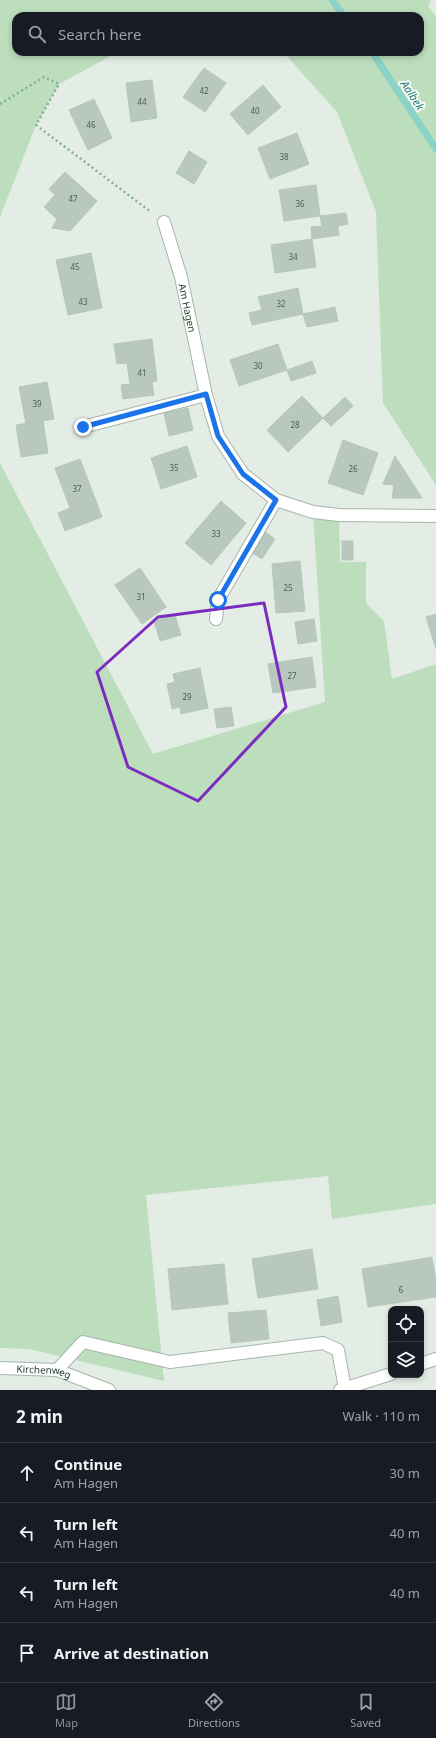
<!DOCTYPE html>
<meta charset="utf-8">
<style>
body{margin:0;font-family:"Noto Sans",sans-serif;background:#20242c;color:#f1f3f6}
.controls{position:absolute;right:12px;bottom:12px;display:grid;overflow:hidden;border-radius:8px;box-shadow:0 2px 6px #0003}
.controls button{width:36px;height:36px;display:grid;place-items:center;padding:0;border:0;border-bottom:1px solid #363941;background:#171b24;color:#f1f3f6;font:20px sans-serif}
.stop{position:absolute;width:12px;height:12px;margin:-9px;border:3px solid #1a73e8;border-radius:50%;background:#fff}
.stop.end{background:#1a73e8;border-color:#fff;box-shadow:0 1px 4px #0008}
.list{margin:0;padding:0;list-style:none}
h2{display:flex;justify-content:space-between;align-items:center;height:52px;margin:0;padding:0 16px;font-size:17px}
h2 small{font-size:13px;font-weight:400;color:#9ea1a6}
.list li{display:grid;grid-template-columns:26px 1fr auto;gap:12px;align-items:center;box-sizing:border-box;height:60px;padding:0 16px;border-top:1px solid #363941}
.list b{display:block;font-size:15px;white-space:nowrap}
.list p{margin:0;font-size:13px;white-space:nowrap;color:#9ea1a6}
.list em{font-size:13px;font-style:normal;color:#9ea1a6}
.icon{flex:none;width:22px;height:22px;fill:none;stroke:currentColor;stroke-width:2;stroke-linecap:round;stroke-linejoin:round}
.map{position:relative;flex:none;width:436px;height:1390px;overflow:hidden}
.search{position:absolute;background:#171b24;box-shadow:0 2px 6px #0003;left:12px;right:12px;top:12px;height:44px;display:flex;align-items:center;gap:10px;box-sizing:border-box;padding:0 14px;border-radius:12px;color:#9ea1a6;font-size:15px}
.sheet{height:292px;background:#171b24}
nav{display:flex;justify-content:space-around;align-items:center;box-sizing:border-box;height:56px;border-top:1px solid #363941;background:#171b24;font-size:11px;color:#9ea1a6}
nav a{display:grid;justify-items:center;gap:2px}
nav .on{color:#8c9099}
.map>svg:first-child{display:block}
.green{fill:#bcdebc}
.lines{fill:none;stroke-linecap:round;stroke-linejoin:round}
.stream{stroke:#8bd2c9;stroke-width:7}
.building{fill:#b8c8be;stroke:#b5c7bb}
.lane-casing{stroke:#a6b5ab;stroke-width:14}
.street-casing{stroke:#a6b5ab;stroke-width:14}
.path{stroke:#83b096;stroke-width:2.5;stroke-dasharray:2 3;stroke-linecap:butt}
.lane{stroke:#fff;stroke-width:12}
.street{stroke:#fff;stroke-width:12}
.route{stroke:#1a73e8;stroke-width:5}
.marked{fill:none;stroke:#7b2cbf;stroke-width:3;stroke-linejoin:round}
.labels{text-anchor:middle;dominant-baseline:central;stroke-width:4;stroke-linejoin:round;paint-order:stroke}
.number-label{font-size:8px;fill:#486053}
.street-label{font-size:10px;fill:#233e2f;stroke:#f4f9f5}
.water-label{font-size:11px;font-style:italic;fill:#1c7b70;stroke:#f4f9f5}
</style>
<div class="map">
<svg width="436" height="1390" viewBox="0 0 436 1390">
<rect width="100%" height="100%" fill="#e3ede6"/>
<!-- green -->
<g class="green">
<path d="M0 0H431L428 6 436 16V485L383 403 376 212 337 112 283 52H420V16H16V52H118L59 84 36 125 0 217Z"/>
<path d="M0 463 153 754 325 702 313 512 339 515 340 562H366V603L384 621 392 679 436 664V1204L332 1219 328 1176 146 1195 164 1381 29 1349 0 1348Z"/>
</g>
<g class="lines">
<!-- stream -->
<g class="stream">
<path d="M332 0 344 16"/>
<path d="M372 52 436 149"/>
</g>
</g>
<!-- building -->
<g class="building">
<path d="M204 68 226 83 205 112 183 97Z"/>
<path d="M152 80 157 118 131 122 126 83Z"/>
<path d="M263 85 281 107 248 135 230 114Z"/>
<path d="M94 99 112 138 88 150 69 110Z"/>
<path d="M297 133 309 164 270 179 258 148Z"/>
<path d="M189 151 207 162 194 184 176 173Z"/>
<path d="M65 172 97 201 70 231 52 228 57 219 44 207 55 195 49 189Z"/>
<path d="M316 185 320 216 284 221 279 190Z"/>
<path d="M346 213 348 224 338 226 339 235 312 239 311 227 322 226 320 216Z"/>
<path d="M312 239 316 267 275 273 271 245Z"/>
<path d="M91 253 102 308 68 315 56 260Z"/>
<path d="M298 288 303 314 252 325 249 313 262 310 258 297Z"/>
<path d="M335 307 338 321 307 327 303 314Z"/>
<path d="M152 339 157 381 152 382 154 395 123 399 121 385 130 384 127 363 117 364 114 344Z"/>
<path d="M278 344 287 370 239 386 230 360Z"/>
<path d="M312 361 316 373 291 381 287 370Z"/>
<path d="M47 382 54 419 26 424 19 387Z"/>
<path d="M302 396 323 418 288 452 267 430Z"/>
<path d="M345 397 353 406 331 426 323 418Z"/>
<path d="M188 408 193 430 169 436 164 413Z"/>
<path d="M43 421 48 453 21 457 16 425Z"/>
<path d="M343 440 378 453 363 495 328 483Z"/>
<path d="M187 446 197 477 161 489 151 458Z"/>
<path d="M395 456 422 498H392L394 485 383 484Z"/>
<path d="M80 459 102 517 65 531 58 513 70 508 55 468Z"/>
<path d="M221 501 246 523 211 565 185 543Z"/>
<path d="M265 532 275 539 262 559 251 552Z"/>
<rect x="342" y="541" width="11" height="19"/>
<path d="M300 561 305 611 276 613 272 564Z"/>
<path d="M140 568 166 607 142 624 115 585Z"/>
<path d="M436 614V649L426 617Z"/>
<path d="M175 615 181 635 160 641 154 621Z"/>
<path d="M314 619 317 641 298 644 295 622Z"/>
<path d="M312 657 316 687 273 693 268 664Z"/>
<path d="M200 668 208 708 181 714 180 707 172 709 167 684 175 682 173 674Z"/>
<path d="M231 707 234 726 217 728 214 709Z"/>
<path d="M312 1249 318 1289 258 1298 252 1259Z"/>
<path d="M432 1257 436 1281V1297L368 1307 362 1269Z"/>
<path d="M224 1264 228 1304 172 1310 168 1269Z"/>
<path d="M338 1296 342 1322 321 1326 317 1300Z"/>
<path d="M266 1310 269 1339 231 1343 228 1313Z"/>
</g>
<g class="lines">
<defs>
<g id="lane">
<path d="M83 427 206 395"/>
<path d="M216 619 218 600 276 500"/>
<path d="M57 1370 83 1342 170 1362"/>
</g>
<g id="street">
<path id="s1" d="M164 222 181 277 206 395 218 436 243 474 276 500 313 512 339 515 436 516"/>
<path d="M170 1362 323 1343 338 1350 345 1389"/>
<path d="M421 1364 436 1359"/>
<path id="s2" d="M0 1368 57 1370 109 1390"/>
<path d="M340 1390 391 1374"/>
</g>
</defs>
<!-- lane casing -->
<use href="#lane" class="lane-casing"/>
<!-- street casing -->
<use href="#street" class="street-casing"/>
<!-- path -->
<path class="path" d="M0 104 44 77 59 84 36 125 151 212"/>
<!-- lane -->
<use href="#lane" class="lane"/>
<!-- street -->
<use href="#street" class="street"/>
</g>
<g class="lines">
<!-- route -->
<path class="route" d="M83 427 206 394 218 436 243 474 276 500 218 600"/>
</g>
<!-- marked area -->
<path class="marked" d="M264 603 286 707 198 801 128 767 97 672 158 617Z"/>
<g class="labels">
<!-- number labels -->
<g class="number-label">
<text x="204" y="90">42</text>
<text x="142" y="101">44</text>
<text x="255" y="110">40</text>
<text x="91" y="124">46</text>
<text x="284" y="156">38</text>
<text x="73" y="198">47</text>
<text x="300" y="203">36</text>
<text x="293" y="256">34</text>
<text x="75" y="266">45</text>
<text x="83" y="301">43</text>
<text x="281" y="303">32</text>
<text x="258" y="365">30</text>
<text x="142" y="372">41</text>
<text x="37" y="403">39</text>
<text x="295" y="424">28</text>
<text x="174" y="467">35</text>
<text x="353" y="468">26</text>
<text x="77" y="488">37</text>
<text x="216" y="533">33</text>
<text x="288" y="587">25</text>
<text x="141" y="596">31</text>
<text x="292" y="675">27</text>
<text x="187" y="696">29</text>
<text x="401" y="1289">6</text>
</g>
<!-- street labels -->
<g class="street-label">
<text stroke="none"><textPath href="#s1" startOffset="89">Am Hagen</textPath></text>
<text stroke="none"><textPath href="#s2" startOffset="44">Kirchenweg</textPath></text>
</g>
<!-- water labels -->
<g class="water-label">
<text transform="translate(413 95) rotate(57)">Aalbek</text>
</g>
</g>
</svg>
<div class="controls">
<button><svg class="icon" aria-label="locate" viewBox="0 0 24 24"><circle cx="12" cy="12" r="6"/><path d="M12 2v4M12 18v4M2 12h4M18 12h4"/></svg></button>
<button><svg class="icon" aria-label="layers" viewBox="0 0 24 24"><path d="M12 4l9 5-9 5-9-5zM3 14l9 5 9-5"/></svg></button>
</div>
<div class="stop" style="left:218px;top:600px"></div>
<div class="stop end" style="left:83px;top:427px"></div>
<div class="search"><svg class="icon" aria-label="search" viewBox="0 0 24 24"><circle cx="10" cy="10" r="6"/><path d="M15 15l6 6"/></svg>Search here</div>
</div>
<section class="sheet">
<h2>2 min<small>Walk · 110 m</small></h2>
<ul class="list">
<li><svg class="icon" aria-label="ahead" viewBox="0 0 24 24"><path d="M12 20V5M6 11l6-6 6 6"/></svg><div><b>Continue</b><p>Am Hagen</p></div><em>30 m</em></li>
<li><svg class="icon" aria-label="left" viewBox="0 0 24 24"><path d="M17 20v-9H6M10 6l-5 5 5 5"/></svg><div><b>Turn left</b><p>Am Hagen</p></div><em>40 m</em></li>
<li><svg class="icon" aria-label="left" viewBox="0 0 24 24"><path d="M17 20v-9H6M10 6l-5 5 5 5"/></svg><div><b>Turn left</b><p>Am Hagen</p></div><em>40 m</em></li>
<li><svg class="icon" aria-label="arrive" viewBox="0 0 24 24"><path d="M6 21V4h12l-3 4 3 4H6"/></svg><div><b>Arrive at destination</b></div></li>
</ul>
</section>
<nav>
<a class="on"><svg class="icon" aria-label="map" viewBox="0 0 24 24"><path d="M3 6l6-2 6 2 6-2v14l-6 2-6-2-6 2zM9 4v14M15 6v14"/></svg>Map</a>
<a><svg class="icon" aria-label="directions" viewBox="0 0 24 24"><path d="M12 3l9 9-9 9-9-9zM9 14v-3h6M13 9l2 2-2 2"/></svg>Directions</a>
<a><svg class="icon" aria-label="saved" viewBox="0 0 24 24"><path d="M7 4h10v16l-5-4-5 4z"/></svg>Saved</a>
</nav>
